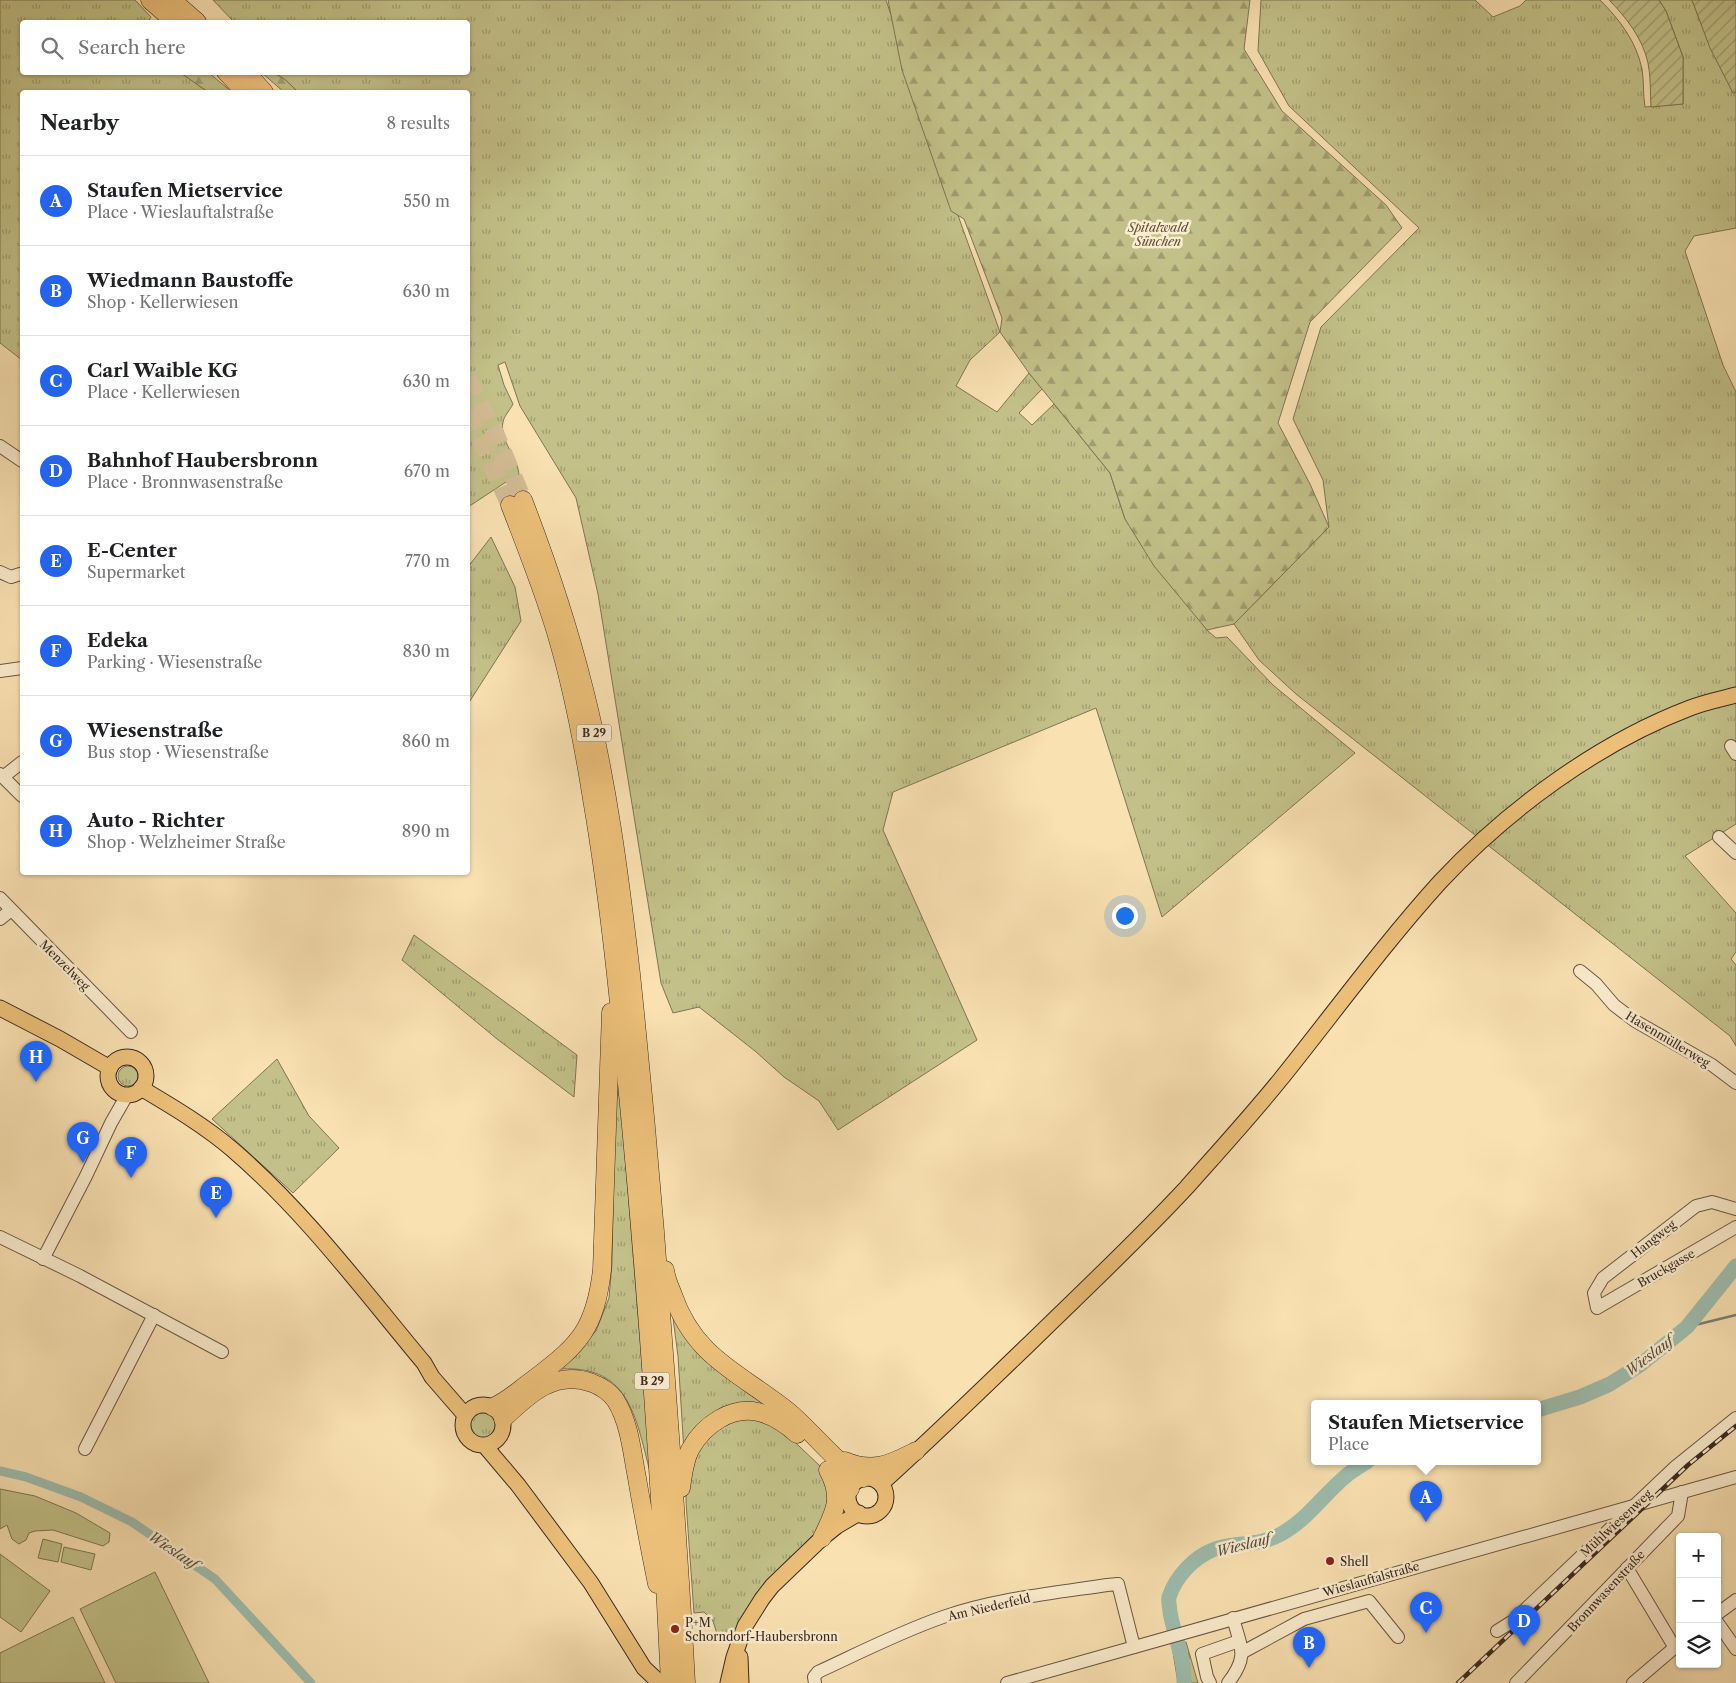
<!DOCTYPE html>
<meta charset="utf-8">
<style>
body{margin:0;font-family:"Libre Caslon Text",serif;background:#f6f6f6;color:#202124}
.controls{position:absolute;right:15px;bottom:15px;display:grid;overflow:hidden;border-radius:5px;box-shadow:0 1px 4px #0004}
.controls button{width:45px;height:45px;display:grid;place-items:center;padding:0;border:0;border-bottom:1px solid #e0e0e0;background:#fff;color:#202124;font:25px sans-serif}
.you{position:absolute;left:1124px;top:915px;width:18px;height:18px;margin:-12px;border:4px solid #fff;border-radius:50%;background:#1a73e8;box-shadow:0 0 0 8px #1a73e833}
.badge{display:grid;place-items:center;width:32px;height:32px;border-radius:50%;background:#2563eb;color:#fff;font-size:16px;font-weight:700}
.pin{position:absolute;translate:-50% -41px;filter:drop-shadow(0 1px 2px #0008)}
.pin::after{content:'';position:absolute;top:26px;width:18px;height:15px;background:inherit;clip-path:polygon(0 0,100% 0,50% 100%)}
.popup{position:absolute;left:1311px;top:1400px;width:230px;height:65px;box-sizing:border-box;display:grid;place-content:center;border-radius:5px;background:#fff;filter:drop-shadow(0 1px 4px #0005);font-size:16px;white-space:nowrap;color:#757577}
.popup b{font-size:19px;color:#202124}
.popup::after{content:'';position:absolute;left:50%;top:100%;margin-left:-10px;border:10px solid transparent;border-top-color:#fff}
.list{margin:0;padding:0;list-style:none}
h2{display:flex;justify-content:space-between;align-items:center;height:65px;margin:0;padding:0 20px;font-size:21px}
h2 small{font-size:16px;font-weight:400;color:#757577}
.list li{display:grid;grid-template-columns:32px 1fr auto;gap:15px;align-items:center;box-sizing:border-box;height:90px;padding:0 20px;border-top:1px solid #e0e0e0}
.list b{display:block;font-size:19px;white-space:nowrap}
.list p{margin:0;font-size:16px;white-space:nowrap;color:#757577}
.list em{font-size:16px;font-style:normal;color:#757577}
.icon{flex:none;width:28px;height:28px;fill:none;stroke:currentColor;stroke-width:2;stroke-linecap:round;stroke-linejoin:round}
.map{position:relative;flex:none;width:1736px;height:1683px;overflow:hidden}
.search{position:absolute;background:#fff;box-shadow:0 1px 4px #0004;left:20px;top:20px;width:450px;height:55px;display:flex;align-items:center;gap:12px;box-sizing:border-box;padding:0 18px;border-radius:5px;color:#757577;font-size:19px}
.panel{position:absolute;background:#fff;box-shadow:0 1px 4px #0004;left:20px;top:90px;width:450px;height:785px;border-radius:5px}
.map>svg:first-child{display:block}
.grass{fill:url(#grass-tufts);stroke:#7e7556}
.forest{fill:url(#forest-firs);stroke:#7e7556}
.garden{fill:url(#garden-furrows);stroke:#7e7556}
.pitch{fill:#c3c189;stroke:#7e7556}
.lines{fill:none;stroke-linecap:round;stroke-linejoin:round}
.stream{stroke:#768276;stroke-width:2.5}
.canal{stroke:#9ebdae;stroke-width:9}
.river{stroke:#9ebdae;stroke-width:15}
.highway-tunnel{stroke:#d3bc95;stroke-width:18;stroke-dasharray:18 9;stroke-linecap:butt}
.minor-casing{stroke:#695746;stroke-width:14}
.major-casing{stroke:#392922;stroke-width:17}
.highway-casing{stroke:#392922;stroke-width:19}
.minor{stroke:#fbeccd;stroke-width:12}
.major{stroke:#ecc079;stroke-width:15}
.highway{stroke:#ecc079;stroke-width:18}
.rail-casing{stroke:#392922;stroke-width:4.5}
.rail{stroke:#fbeccd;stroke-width:2.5;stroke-dasharray:8;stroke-linecap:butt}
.poi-dot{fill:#8f2418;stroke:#fbeccd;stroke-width:2}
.labels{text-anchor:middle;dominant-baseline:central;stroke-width:5;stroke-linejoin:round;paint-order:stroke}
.shield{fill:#fbeccd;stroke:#736455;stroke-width:1}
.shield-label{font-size:11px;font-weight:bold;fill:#392922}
.park-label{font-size:12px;font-style:italic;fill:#5c4f3c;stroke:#fbeccd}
.street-label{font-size:12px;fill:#392922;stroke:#fbeccd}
.poi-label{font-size:12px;fill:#392922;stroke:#fbeccd;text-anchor:start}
.water-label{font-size:14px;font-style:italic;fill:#524e45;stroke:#fbeccd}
</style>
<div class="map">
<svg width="1736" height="1683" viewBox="0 0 1736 1683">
<defs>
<pattern id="grass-tufts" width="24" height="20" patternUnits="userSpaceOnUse" patternTransform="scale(1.25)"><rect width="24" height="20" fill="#c3c189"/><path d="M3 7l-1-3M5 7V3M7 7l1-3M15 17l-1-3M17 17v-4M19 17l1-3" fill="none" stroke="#9f9d70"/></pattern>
<pattern id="forest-firs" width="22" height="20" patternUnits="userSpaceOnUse" patternTransform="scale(1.25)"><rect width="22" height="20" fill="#c3c189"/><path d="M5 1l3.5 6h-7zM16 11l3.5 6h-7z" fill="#9f9d70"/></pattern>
<pattern id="garden-furrows" width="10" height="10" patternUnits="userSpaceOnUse" patternTransform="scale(1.25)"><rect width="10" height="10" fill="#c3c189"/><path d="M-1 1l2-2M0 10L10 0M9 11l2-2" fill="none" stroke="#9f9d70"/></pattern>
</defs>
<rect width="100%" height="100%" fill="#f9e1b2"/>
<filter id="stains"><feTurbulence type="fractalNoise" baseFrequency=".004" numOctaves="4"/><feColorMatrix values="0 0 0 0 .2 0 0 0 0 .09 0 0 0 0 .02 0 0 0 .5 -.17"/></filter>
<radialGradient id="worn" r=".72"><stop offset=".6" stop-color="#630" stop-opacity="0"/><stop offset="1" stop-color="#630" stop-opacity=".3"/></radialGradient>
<!-- grass -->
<g class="grass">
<path d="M0 0H135L151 17 148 22H22V72L181 73 208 92H22V360L0 343Z"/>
<path d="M213 0H886L960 221 1000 332 970 360 956 386 997 412 1029 373 1042 389 1019 413 1032 425 1054 404 1110 473 1125 519 1207 630 1216 638 1227 637 1273 685 1355 753 1162 917 1096 708 893 792 883 830 977 1040 838 1130 819 1101 784 1077 755 1051 699 1007 673 1013 661 983 598 594 576 498 520 406 505 362 498 365 504 385 513 404C510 410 504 416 503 422 499 441 519 458 519 476L506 482 468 507V92H298L284 79 274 73 468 72V22H234Z"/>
<path d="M1261 0H1475L1493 17 1520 6 1526 0H1600C1620 20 1636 41 1642 69 1644 81 1643 95 1645 107L1683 104V57L1666 11 1659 0H1692L1711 48 1733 92H1736V228L1694 236 1685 251 1723 365 1736 392V824L1685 856 1736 913V952L1731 959 1736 965V1046L1730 1036 1296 694 1259 660 1234 624 1329 527 1323 480 1293 419 1321 327 1419 228 1289 106 1258 51Z"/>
<path d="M491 537 515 587 521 621 468 704V567Z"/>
<path d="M414 935 577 1055 574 1097 497 1039 402 960Z"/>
<path d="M616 1044 651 1475C636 1422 632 1365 561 1369L596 1331 609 1298 612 1264Z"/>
<path d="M277 1059 309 1116 339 1148 293 1193 212 1119Z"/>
<circle cx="128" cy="1076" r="10"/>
<path d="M671 1303 720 1372 764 1404 740 1408 684 1452 678 1356Z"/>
<circle cx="482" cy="1425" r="16"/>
<path d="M754 1416 780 1428 820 1466 830 1480 824 1524 782 1566 762 1589 736 1633 718 1637 713 1621 704 1612 694 1613 686 1502V1489L695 1452 721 1424Z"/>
</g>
<!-- forest -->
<g class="forest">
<path d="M888 0H1250L1244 49 1282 111 1386 205 1402 228 1310 322 1278 423 1310 484 1329 527 1234 624 1207 630 1154 566 1125 519 1110 473 1029 373 1000 332 1002 318 964 219 951 211 902 70Z"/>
<path d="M181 73H209L232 92H208Z"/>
<path d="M262 73C281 72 285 80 298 92H284Z"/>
<path d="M1186 1642 1198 1683H1178L1172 1646Z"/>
</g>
<!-- garden -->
<g class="garden">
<path d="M1609 0H1659L1666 11 1683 57V104L1651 107C1650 93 1651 77 1648 63 1643 39 1626 17 1609 0Z"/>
<path d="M1692 0H1736V92L1733 93 1710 48Z"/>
</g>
<!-- pitch -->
<g class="pitch">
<path d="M0 1489 35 1496 76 1513 110 1533 109 1542 103 1546 53 1530 35 1531 29 1533 26 1540 19 1544 12 1539 7 1525 0 1529Z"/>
<path d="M43 1539 62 1544 58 1562 38 1558Z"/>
<path d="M64 1547 95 1554 91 1570 61 1562Z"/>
<path d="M0 1554 50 1591 21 1632 0 1617Z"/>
<path d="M155 1572 209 1683H116L80 1609Z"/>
<path d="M73 1617 105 1683H0V1653Z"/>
</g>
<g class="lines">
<!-- stream -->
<path class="stream" d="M1687 1327 1736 1315"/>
<!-- canal -->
<path class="canal" d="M0 1471 26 1477 81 1497 132 1522 215 1579 311 1683"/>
<!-- river -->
<g class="river">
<path d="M1537 1410 1580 1397 1610 1384 1640 1365 1687 1327 1736 1266"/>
<path d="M1184 1683C1185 1659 1174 1636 1170 1612 1170 1608 1168 1602 1169 1597 1176 1576 1194 1557 1215 1549 1237 1541 1258 1547 1281 1534 1307 1520 1324 1494 1346 1476 1353 1470 1361 1466 1368 1461"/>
</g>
<!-- highway-tunnel -->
<g class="highway-tunnel">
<path d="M468 379 493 428 523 500"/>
<path d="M468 413 510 505"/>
</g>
<defs>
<g id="minor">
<path d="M0 446 22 461"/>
<path d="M0 572 11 577 20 574 22 575"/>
<path d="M0 671 22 668"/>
<path d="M1731 746 1736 754"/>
<path d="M0 774 22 796"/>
<path d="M3 777 22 762"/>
<path d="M1719 837 1736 853"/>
<path d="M0 898 131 1032"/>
<path d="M0 919 11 910"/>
<path d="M1580 971 1596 984 1614 1005 1635 1021 1712 1065 1736 1083"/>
<path d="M1736 1209 1712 1202 1696 1206 1603 1278 1594 1293 1597 1308 1736 1227"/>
<path d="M0 1237 80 1276 222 1352"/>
<path d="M43 1259 86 1176 111 1123 127 1095"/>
<path d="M85 1449 154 1315"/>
<path d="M1627 1568 1675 1648"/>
<path d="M1717 1614 1736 1600"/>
<path d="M1717 1622 1736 1649"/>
<path d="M1497 1631 1513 1621 1674 1468 1736 1418"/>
<path d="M1243 1652 1304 1619 1369 1601 1398 1637"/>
<path d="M815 1683 814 1677 818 1672C859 1653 900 1632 943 1617 995 1599 1053 1593 1107 1585L1118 1584 1134 1647"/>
<path d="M1007 1683 1736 1477"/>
<path d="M1210 1683 1207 1677 1202 1654 1239 1641"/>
<path d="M1228 1683C1249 1656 1241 1648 1233 1618"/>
<path d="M1516 1683 1678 1516 1682 1492"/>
<path d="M1633 1683 1680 1643"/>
</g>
<g id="major">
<path d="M0 1008 60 1039 110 1068"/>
<circle cx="127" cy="1076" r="19"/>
<path d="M141 1088C173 1107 205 1126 233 1150 306 1213 363 1290 424 1363L432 1377 465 1415"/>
<circle cx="483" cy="1425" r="20"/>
<path d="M485 1446 518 1485 591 1583 644 1668 660 1683"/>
<circle cx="867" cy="1497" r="19"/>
<path d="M881 1484C931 1439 979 1392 1027 1346 1081 1293 1136 1242 1187 1187 1218 1152 1250 1117 1280 1080 1333 1014 1383 945 1440 882 1507 810 1598 743 1690 708 1705 702 1721 699 1736 695"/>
<path d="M740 1657 741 1683"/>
<path d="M728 1683 734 1657 745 1626 762 1599 772 1586 822 1538 837 1526 859 1513"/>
</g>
<g id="highway">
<path d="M150 0 175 22"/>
<path d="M172 0 197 22"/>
<path d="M226 72 245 92"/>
<path d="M246 72 264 92"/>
<path d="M523 500C547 562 568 625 584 689 608 783 620 879 631 974 640 1060 648 1146 655 1232 666 1382 678 1533 686 1683"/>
<path d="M510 505C526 546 542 587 555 629 572 685 583 742 592 799 610 904 620 1009 630 1115 648 1304 661 1493 670 1683"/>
<path d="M665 1270C666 1279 670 1287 673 1295 695 1359 741 1373 789 1412 815 1434 834 1462 863 1478"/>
<path d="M493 1407C508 1401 521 1388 534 1379 580 1344 595 1329 602 1270L611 1012"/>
<path d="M503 1419C528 1395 555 1369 592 1383 601 1386 611 1393 616 1401 630 1424 632 1453 637 1478 643 1514 650 1549 657 1584"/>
<path d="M845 1461C874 1473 890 1464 916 1451"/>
<path d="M833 1468 841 1475 850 1489"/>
<path d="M681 1488C683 1475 684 1460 691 1448 704 1425 731 1406 758 1412 773 1415 786 1424 797 1434"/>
<path d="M822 1538C835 1511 843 1498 828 1470"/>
</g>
</defs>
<!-- minor casing -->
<use href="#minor" class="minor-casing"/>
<!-- major casing -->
<use href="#major" class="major-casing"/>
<!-- highway casing -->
<use href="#highway" class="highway-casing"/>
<!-- minor -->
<use href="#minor" class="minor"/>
<!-- major -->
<use href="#major" class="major"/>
<!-- highway -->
<use href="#highway" class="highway"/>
<defs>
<path id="rail" d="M1458 1683 1688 1465 1736 1426"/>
</defs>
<!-- rail casing -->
<use href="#rail" class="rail-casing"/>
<!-- rail -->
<use href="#rail" class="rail"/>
</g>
<!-- markers -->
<g class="poi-dot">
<circle cx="1330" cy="1561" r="5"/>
<circle cx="675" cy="1629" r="5"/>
</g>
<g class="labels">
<!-- shield labels -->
<g class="shield">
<rect x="576.5" y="724.5" width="35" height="17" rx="4"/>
<rect x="634.5" y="1372.5" width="35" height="17" rx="4"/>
</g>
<g class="shield-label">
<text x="594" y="733">B 29</text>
<text x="652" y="1381">B 29</text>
</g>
<!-- park labels -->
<g class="park-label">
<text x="1158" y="227">Spitalwald<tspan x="1158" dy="14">Sünchen</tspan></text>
</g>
<!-- street labels -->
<g class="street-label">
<text transform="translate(65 965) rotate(45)">Menzelweg</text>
<text transform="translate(1668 1039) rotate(31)">Hasenmüllerweg</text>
<text transform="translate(1653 1239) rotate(-38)">Hangweg</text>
<text transform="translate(1666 1268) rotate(-30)">Bruckgasse</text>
<text transform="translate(1616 1523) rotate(-43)">Mühlwiesenweg</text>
<text transform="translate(1371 1579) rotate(-16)">Wieslauftalstraße</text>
<text transform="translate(1606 1591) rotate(-47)">Bronnwasenstraße</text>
<text transform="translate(989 1607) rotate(-13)">Am Niederfeld</text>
</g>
<!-- poi labels -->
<g class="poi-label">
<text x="1340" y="1561">Shell</text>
<text x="685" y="1622">P+M<tspan x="685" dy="14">Schorndorf-Haubersbronn</tspan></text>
</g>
<!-- water labels -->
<g class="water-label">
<text transform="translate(1649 1356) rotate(-37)">Wieslauf</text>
<text transform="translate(1243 1545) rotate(-14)">Wieslauf</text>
<text transform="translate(173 1550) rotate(34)">Wieslauf</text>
</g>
</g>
<rect width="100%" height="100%" filter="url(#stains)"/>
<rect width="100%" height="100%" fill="url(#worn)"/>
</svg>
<div class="controls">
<button>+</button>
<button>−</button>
<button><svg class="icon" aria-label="layers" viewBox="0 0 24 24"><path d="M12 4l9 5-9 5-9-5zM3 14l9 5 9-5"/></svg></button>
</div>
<div class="you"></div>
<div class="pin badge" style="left:1426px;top:1522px">A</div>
<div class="popup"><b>Staufen Mietservice</b>Place</div>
<div class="pin badge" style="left:1309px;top:1668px">B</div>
<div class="pin badge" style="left:1426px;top:1633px">C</div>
<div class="pin badge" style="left:1524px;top:1646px">D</div>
<div class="pin badge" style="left:216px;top:1218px">E</div>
<div class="pin badge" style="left:131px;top:1178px">F</div>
<div class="pin badge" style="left:83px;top:1163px">G</div>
<div class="pin badge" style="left:36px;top:1082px">H</div>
<div class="search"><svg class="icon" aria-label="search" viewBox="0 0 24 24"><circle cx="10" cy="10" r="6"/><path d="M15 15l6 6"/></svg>Search here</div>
<section class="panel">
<h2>Nearby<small>8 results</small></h2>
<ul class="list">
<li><span class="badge">A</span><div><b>Staufen Mietservice</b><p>Place · Wieslauftalstraße</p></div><em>550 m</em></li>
<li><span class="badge">B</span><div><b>Wiedmann Baustoffe</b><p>Shop · Kellerwiesen</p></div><em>630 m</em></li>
<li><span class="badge">C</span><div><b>Carl Waible KG</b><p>Place · Kellerwiesen</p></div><em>630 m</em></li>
<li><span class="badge">D</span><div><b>Bahnhof Haubersbronn</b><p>Place · Bronnwasenstraße</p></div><em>670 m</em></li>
<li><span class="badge">E</span><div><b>E-Center</b><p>Supermarket</p></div><em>770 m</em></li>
<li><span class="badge">F</span><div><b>Edeka</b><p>Parking · Wiesenstraße</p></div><em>830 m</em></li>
<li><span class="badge">G</span><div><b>Wiesenstraße</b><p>Bus stop · Wiesenstraße</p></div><em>860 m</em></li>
<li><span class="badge">H</span><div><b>Auto - Richter</b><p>Shop · Welzheimer Straße</p></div><em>890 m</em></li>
</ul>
</section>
</div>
